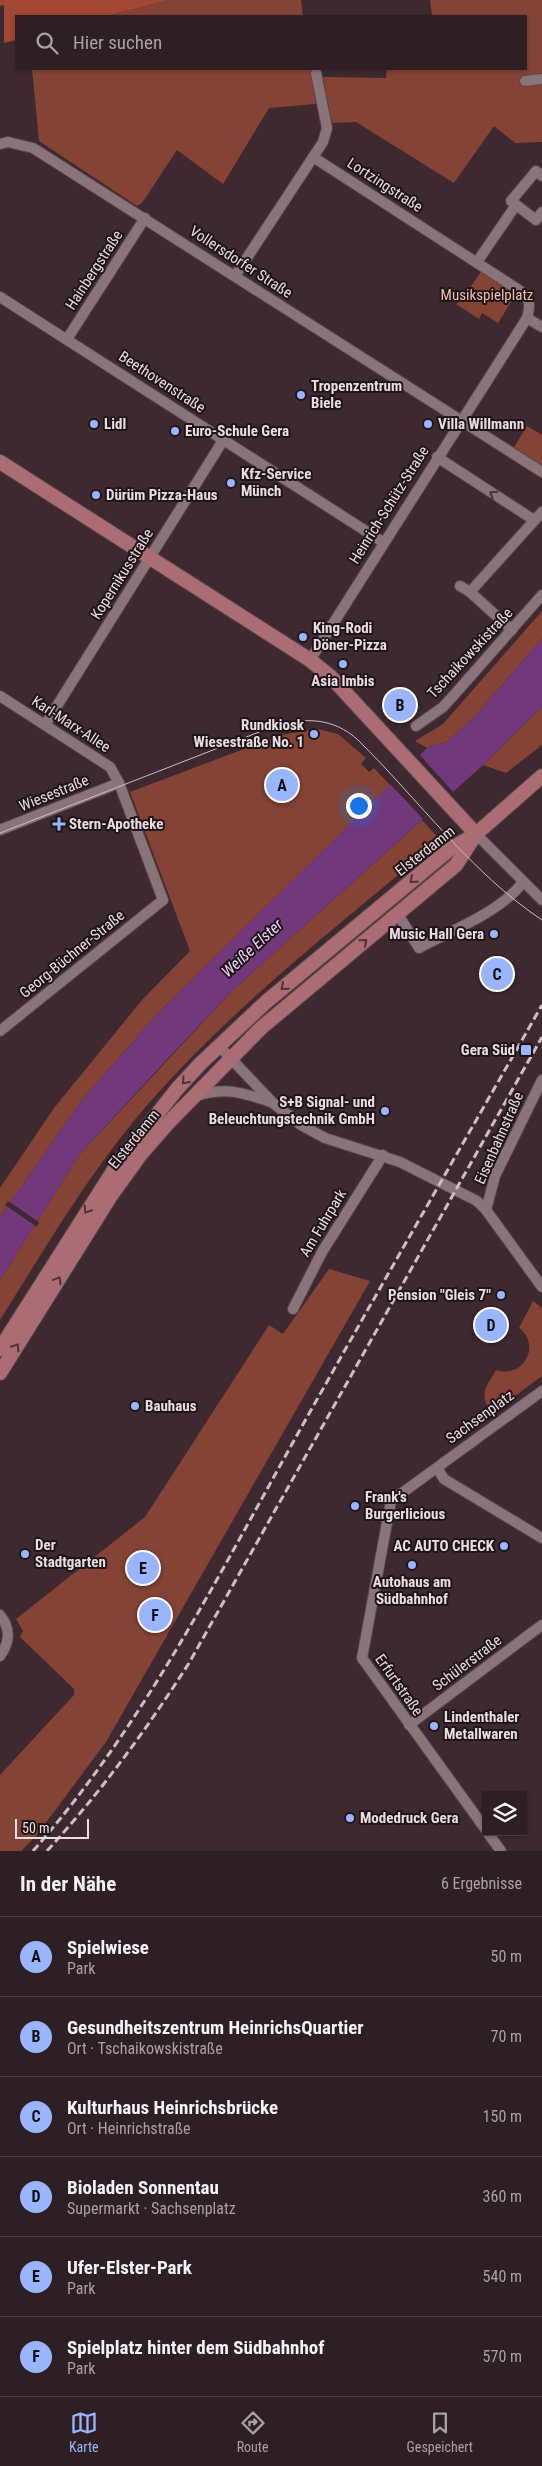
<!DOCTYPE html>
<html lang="de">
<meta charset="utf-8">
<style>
body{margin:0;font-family:"Roboto Condensed",sans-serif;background:#3a2c31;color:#f1f3f6}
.controls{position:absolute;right:15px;bottom:15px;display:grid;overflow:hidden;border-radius:0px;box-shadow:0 1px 4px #0004}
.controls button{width:45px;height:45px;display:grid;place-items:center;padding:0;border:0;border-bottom:1px solid #493d41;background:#2e1f24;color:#f1f3f6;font:25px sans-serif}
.scale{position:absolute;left:15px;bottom:12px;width:74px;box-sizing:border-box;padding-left:5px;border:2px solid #eadce0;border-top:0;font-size:14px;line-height:18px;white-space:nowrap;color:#eadce0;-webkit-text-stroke:4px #1f1518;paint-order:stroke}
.you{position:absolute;left:358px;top:805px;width:18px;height:18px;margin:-12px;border:4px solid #fff;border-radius:50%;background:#1a73e8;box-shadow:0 0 0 8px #1a73e833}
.badge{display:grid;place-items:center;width:32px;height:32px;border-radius:50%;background:#99b5fd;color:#111;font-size:16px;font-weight:700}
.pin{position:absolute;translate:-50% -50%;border:2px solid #fff;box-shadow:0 1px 5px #0006}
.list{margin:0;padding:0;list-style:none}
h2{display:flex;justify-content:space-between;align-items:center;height:65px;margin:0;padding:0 20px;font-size:21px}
h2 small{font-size:16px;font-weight:400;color:#a7a2a6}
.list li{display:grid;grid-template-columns:32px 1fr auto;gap:15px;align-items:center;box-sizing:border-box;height:80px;padding:0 20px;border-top:1px solid #493d41}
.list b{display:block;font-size:19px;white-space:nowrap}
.list p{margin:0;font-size:16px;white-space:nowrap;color:#a7a2a6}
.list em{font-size:16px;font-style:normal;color:#a7a2a6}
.icon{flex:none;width:28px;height:28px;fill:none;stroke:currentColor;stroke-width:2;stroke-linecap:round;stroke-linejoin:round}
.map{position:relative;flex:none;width:542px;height:1851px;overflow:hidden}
.search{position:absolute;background:#2e1f24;box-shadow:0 1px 4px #0004;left:15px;right:15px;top:15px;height:55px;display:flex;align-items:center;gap:12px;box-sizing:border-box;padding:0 18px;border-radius:0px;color:#a7a2a6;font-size:19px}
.sheet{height:545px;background:#2e1f24}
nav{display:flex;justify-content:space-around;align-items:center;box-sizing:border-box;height:70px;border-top:1px solid #493d41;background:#2e1f24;font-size:14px;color:#a7a2a6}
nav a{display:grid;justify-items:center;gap:2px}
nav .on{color:#99b5fd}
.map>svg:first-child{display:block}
.green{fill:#844335}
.forest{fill:#a14734}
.water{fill:#71387b}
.pier{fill:#3e2930}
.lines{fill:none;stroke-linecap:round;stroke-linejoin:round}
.minor-casing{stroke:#57474c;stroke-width:12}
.major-casing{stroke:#57474c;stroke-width:16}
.minor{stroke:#8b737a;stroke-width:10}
.major{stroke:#ac6c73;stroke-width:14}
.tram{stroke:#cdbec3;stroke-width:1}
.rail{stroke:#cdbec3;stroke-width:3;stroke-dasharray:8 4;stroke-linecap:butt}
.oneway{stroke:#45363a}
.oneway2{stroke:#503338}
.poi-dot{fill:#99b5fd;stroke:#1f1518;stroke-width:2}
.labels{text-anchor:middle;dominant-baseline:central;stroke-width:4;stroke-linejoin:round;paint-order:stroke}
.street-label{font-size:15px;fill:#eadce0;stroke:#1f1518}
.park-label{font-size:15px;fill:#f0bdb0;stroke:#1f1518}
.poi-label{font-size:15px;font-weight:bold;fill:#eadce0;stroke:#1f1518;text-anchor:start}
.water-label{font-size:16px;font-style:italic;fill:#f3d3f9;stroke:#1f1518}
</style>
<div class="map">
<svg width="542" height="1851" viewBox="0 0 542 1851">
<rect width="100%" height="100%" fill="#3e2930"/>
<!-- green -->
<g class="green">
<path d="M169 0H301L303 16H107Z"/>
<path d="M430 0H542V142L515 143 494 126 454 183 356 122 331 123 323 77 386 78 387 69H526V16H429L432 15Z"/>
<path d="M32 69H311L316 104 269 108 223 184 177 150 142 203 137 206 39 141Z"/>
<path d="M482 270 514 291 511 292 513 295 516 294 498 323 482 313 479 319 456 304 462 300Z"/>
<path d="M527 426 542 435V467L513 449Z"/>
<path d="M542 611V639L474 717 448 741 427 748 415 741 443 724Z"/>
<path d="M542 707V745L506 773 483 765Z"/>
<path d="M318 729 338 734 366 758 361 764 369 772 374 768 390 785 160 1011 82 1100 0 1217V1188L54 1108 142 1000 190 951 130 792 281 735Z"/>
<path d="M422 820 440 840C344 921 241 1000 157 1094 95 1163 49 1242 0 1320V1280L79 1155 233 990Z"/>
<path d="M329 1269 370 1281 106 1742 36 1836 21 1851H0V1775L74 1695V1689L20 1637 23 1631 16 1619 145 1517 269 1325 283 1334Z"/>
<path d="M533 1301 542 1308V1376L492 1413C478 1393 486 1388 496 1370 523 1379 542 1345 519 1328Z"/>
</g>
<!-- forest -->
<path class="forest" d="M0 0H169L107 16H16V40L4 43V5L0 6Z"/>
<!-- water -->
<path class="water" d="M542 639V707L483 765 233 990 160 1067 79 1155 0 1280V1217L82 1100 160 1011 427 748 448 741 474 717Z"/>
<!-- pier -->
<g class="pier">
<path d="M418 753 455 794 425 821 389 783Z"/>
<path d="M8 1201 39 1222 37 1227 5 1205Z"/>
</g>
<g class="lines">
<defs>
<g id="minor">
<path d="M525 81 542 79"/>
<path d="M0 144 8 142 33 148 542 472"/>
<path d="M313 157 519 290C530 299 531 304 527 318L542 327"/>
<path d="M542 176 536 171 511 201 536 220 542 212"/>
<path d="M477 262 516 205"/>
<path d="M235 276 323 142 327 128 316 73"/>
<path d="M0 297 383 542"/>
<path d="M67 339 145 218"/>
<path d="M437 457 534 520"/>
<path d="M460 586 470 592 542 512"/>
<path d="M470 592 512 630"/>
<path d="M310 660 527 318"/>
<path d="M0 696 110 767 119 783 163 900 0 1031"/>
<path d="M45 725 224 439"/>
<path d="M416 726 443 707 454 695 542 595"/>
<path d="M0 830 119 783"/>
<path d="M476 834 542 900"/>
<path d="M397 913 419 948C452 930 501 912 523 882"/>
<path d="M219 1046 273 1103 301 1125 325 1138 400 1162 477 1201 486 1210 542 1287"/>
<path d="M196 1096C226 1087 241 1092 271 1102"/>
<path d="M486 1210 495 1176 542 1080"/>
<path d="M293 1309 322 1252 383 1155"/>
<path d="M437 1468 444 1479 542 1538"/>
<path d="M0 1615C11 1629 10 1642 0 1656"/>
<path d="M409 1725 542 1625"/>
<path d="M486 1830 362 1658 391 1501 542 1391"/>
<path d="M487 1832 501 1851"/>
</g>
<g id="major">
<path d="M0 462 310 660 331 677 476 834"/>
<path d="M0 1349 117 1165 177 1089 201 1063 266 1002 450 849 476 834 542 776"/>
<path d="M0 1373 110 1197 141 1154 169 1122 261 1028 456 865 476 834"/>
</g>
</defs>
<!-- minor casing -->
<use href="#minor" class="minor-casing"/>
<!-- major casing -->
<use href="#major" class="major-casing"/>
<!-- minor -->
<use href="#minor" class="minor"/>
<!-- major -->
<use href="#major" class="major"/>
<!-- tram -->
<path class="tram" d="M0 833 272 727C303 717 333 717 358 740 419 800 470 872 542 920"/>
<!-- rail -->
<g class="rail">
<path d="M33 1851C142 1727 216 1580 296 1437 377 1292 460 1149 542 1005"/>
<path d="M47 1851C100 1793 147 1729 189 1663L542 1037"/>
</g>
</g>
<!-- one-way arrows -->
<defs><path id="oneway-chevron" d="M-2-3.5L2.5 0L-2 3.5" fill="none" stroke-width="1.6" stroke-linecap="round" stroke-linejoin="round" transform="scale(1.25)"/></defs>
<use class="oneway" href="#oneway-chevron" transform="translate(493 494) rotate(-147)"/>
<g class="oneway2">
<use href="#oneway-chevron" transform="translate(413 880) rotate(140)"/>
<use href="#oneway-chevron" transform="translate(364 942) rotate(-40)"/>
<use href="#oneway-chevron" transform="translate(284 987) rotate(139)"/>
<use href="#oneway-chevron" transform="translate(185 1081) rotate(132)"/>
<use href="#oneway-chevron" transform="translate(87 1210) rotate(123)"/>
<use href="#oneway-chevron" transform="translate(58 1280) rotate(-59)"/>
<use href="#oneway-chevron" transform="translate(16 1347) rotate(-58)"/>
</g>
<!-- markers -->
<g class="poi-dot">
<circle cx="301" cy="395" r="5"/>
<circle cx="94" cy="424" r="5"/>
<circle cx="428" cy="424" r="5"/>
<circle cx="175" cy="431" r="5"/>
<circle cx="231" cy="483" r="5"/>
<circle cx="96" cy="495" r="5"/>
<circle cx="303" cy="637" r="5"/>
<circle cx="343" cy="664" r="5"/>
<circle cx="314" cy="734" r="5"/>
<path d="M56.5 816.5h5v5h5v5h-5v5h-5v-5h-5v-5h5z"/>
<circle cx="494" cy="934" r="5"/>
<rect x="520" y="1044" width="12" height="12" rx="2.5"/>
<circle cx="385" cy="1111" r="5"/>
<circle cx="501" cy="1295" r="5"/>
<circle cx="135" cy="1406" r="5"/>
<circle cx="355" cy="1506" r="5"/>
<circle cx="504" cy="1546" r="5"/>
<circle cx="25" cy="1554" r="5"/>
<circle cx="412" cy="1565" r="5"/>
<circle cx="434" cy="1726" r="5"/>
<circle cx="350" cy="1818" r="5"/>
</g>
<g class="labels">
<!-- street labels -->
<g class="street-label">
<text transform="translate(385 185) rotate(33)">Lortzingstraße</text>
<text transform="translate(241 262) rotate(33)">Vollersdorfer Straße</text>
<text transform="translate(94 270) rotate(-57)">Hainbergstraße</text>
<text transform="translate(162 382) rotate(33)">Beethovenstraße</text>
<text transform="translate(389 505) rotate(-58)">Heinrich-Schütz-Straße</text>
<text transform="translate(122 574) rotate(-58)">Kopernikusstraße</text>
<text transform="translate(470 653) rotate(-47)">Tschaikowskistraße</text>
<text transform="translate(71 724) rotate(33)">Karl-Marx-Allee</text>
<text transform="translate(54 793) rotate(-22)">Wiesestraße</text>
<text transform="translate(425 851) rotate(-38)">Elsterdamm</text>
<text transform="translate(72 954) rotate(-39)">Georg-Büchner-Straße</text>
<text transform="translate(499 1138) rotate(-66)">Eisenbahnstraße</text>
<text transform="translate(134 1139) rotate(-51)">Elsterdamm</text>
<text transform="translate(323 1223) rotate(-59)">Am Fuhrpark</text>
<text transform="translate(480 1417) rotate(-36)">Sachsenplatz</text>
<text transform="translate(467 1663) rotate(-37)">Schülerstraße</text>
<text transform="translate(399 1685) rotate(55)">Erfurtstraße</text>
</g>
<!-- park labels -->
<g class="park-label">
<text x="487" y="295">Musikspielplatz</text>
</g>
<!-- poi labels -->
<g class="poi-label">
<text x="311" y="386">Tropenzentrum<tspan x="311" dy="17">Biele</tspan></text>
<text x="104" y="424">Lidl</text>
<text x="438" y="424">Villa Willmann</text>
<text x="185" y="431">Euro-Schule Gera</text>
<text x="241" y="474">Kfz-Service<tspan x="241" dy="17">Münch</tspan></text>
<text x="106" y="495">Dürüm Pizza-Haus</text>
<text x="313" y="628">King-Rodi<tspan x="313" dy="17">Döner-Pizza</tspan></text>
<text x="343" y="681" text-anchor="middle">Asia Imbis</text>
<text x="304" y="725" text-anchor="end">Rundkiosk<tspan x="304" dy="17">Wiesestraße No. 1</tspan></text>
<text x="69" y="824">Stern-Apotheke</text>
<text x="484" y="934" text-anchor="end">Music Hall Gera</text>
<text x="515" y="1050" text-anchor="end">Gera Süd</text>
<text x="375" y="1102" text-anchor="end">S+B Signal- und<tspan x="375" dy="17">Beleuchtungstechnik GmbH</tspan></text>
<text x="491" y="1295" text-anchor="end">Pension "Gleis 7"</text>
<text x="145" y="1406">Bauhaus</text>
<text x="365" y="1497">Frank's<tspan x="365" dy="17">Burgerlicious</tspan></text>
<text x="35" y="1545">Der<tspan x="35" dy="17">Stadtgarten</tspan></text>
<text x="494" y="1546" text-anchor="end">AC AUTO CHECK</text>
<text x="412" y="1582" text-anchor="middle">Autohaus am<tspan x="412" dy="17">Südbahnhof</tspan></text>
<text x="444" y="1717">Lindenthaler<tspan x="444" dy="17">Metallwaren</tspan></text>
<text x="360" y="1818">Modedruck Gera</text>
</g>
<!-- water labels -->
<g class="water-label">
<text transform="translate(252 948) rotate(-43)">Weiße Elster</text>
</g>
</g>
</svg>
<div class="controls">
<button><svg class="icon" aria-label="layers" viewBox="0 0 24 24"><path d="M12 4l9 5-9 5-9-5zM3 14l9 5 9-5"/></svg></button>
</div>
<div class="scale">50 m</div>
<div class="you"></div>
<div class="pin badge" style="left:282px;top:785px">A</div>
<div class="pin badge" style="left:400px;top:705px">B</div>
<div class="pin badge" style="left:497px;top:974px">C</div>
<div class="pin badge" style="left:491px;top:1325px">D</div>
<div class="pin badge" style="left:143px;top:1568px">E</div>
<div class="pin badge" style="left:155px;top:1615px">F</div>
<div class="search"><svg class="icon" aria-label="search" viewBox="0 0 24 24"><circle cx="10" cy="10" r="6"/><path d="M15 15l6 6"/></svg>Hier suchen</div>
</div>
<section class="sheet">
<h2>In der Nähe<small>6 Ergebnisse</small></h2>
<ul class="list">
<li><span class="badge">A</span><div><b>Spielwiese</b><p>Park</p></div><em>50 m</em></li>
<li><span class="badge">B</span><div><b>Gesundheitszentrum HeinrichsQuartier</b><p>Ort · Tschaikowskistraße</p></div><em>70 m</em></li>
<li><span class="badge">C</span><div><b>Kulturhaus Heinrichsbrücke</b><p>Ort · Heinrichstraße</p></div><em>150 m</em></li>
<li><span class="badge">D</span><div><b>Bioladen Sonnentau</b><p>Supermarkt · Sachsenplatz</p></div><em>360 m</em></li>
<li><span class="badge">E</span><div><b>Ufer-Elster-Park</b><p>Park</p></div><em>540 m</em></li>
<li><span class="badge">F</span><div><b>Spielplatz hinter dem Südbahnhof</b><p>Park</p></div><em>570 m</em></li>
</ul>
</section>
<nav>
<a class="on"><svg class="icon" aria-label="map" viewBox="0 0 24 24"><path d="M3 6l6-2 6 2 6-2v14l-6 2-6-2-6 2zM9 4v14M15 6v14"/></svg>Karte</a>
<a><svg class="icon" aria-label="directions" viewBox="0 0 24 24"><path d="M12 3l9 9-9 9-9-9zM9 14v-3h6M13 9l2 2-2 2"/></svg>Route</a>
<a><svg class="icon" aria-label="saved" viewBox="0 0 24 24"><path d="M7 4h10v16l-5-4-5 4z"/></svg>Gespeichert</a>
</nav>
